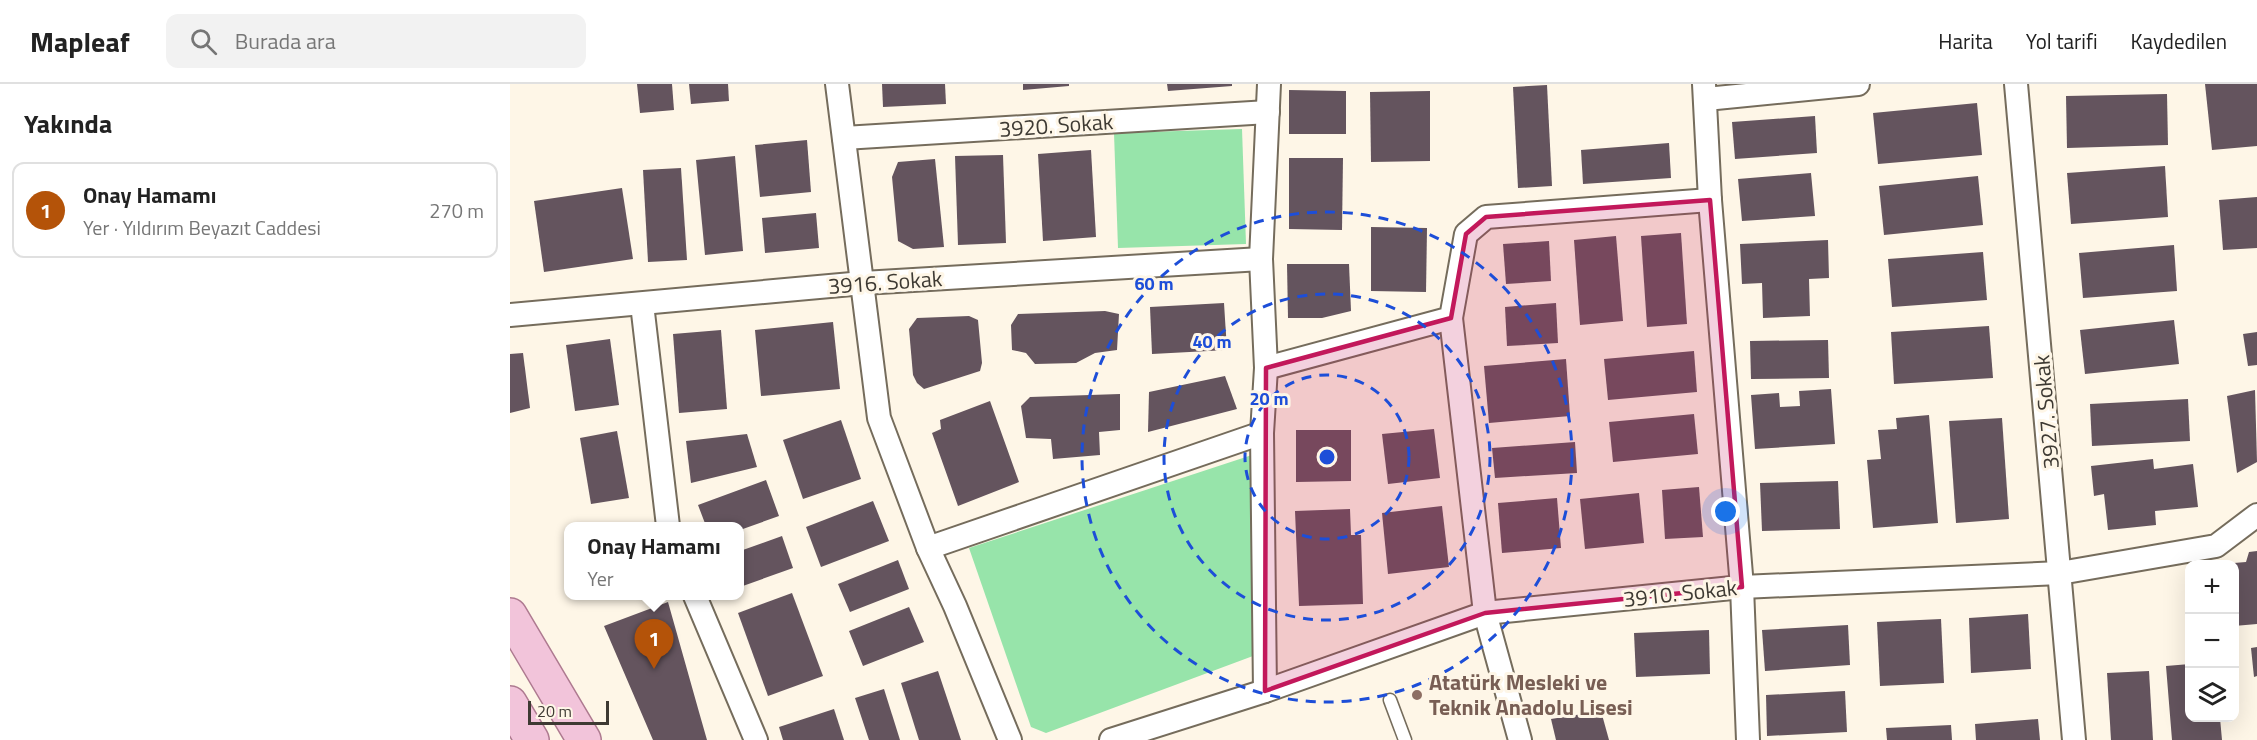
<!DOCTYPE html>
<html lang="tr">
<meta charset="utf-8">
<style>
body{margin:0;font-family:"Titillium Web",sans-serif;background:#f2f2f2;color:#222}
.controls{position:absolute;right:18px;bottom:18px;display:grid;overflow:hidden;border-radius:12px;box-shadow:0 6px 24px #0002}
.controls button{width:54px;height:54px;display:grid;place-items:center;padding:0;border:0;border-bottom:2px solid #e0e0e0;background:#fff;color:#222;font:30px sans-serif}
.scale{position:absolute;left:18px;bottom:15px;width:81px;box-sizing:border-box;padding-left:6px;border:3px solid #3e3a33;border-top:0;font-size:16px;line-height:21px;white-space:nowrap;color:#3e3a33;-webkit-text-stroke:4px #fef6e7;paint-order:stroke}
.you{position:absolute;left:1216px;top:428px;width:21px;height:21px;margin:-15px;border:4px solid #fff;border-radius:50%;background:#1a73e8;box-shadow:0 0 0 9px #1a73e833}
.badge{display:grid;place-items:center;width:39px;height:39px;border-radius:50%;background:#b45309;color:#fff;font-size:20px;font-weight:700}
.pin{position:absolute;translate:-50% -50px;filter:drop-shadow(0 2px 3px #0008)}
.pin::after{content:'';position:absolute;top:32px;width:21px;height:18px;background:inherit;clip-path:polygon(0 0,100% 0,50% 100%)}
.popup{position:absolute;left:54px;top:438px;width:180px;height:78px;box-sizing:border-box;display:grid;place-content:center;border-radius:12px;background:#fff;filter:drop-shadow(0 2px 4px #0005);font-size:20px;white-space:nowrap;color:#767676}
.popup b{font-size:22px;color:#222}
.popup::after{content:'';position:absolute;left:50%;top:100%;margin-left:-12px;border:12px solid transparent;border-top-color:#fff}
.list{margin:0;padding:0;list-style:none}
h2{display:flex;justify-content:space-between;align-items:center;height:78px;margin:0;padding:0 24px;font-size:26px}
h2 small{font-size:20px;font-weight:400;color:#767676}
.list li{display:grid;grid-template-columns:39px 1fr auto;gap:18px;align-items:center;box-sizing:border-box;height:96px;margin:0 12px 12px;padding:0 12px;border:2px solid #e0e0e0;border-radius:12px}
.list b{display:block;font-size:22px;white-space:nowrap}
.list p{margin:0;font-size:20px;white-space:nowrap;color:#767676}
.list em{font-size:20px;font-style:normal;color:#767676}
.icon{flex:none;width:33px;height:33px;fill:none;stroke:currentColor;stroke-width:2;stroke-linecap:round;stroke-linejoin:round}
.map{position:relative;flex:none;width:1747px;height:656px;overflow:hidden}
header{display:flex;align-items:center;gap:36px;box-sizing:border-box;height:84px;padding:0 30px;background:#fff;border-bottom:2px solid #e0e0e0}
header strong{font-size:28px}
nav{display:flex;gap:33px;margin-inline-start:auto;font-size:21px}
.search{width:420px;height:54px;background:#f2f2f2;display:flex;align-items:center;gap:15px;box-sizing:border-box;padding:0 21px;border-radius:12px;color:#767676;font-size:22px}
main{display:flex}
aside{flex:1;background:#fff}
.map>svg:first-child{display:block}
.green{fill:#97e4aa}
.building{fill:#64545e}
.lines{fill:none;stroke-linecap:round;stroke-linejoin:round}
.service-casing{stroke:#756c5c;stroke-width:15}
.minor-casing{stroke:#756c5c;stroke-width:26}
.primary-casing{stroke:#ae7a90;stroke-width:36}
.service{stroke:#fff;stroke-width:12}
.minor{stroke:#fff;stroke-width:22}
.primary{stroke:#f2c4da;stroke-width:33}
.marked{fill:#c2185b;fill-opacity:0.2;stroke:#c2185b;stroke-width:4.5;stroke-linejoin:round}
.ring{fill:none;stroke:#1d4ed8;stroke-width:3;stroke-dasharray:10 8}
.education-dot{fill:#8d6e63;stroke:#fef6e7;stroke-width:2}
.labels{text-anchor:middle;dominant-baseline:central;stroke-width:6;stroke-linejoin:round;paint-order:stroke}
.street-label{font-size:22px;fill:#3e3a33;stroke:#fef6e7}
.education-label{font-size:22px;font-weight:bold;fill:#785e54;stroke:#fef6e7;text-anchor:start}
.centre{fill:#1d4ed8;stroke:#fef6e7;stroke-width:3}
.ring-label{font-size:18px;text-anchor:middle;font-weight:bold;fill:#1d4ed8;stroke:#fef6e7;stroke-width:6;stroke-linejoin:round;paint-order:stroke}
</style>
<header>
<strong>Mapleaf</strong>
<div class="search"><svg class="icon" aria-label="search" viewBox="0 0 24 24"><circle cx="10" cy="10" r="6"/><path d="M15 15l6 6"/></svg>Burada ara</div>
<nav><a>Harita</a><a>Yol tarifi</a><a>Kaydedilen</a></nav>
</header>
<main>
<aside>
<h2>Yakında<small></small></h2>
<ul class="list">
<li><span class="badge">1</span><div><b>Onay Hamamı</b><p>Yer · Yıldırım Beyazıt Caddesi</p></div><em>270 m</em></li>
</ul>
</aside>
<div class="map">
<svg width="1747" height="656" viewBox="0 0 1747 656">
<rect width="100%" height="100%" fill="#fef6e7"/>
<!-- green -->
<g class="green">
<path d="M732 45 736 160 608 164 604 49Z"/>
<path d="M742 371 743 572 536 649 521 643 459 464Z"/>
</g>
<!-- building -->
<g class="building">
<path d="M127 0H162L164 26 130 29Z"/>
<path d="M179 0H218L219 17 181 20Z"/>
<path d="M372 0H435L436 20 373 23Z"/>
<path d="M513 0H559V2L513 6Z"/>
<path d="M657 0H722V2L658 7Z"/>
<path d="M1695 0H1747V62L1702 66Z"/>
<path d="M1037 1 1042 102 1008 104 1003 3Z"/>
<path d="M779 6 836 7V50H779Z"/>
<path d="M920 7V77L861 78 860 8Z"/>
<path d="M1657 10 1658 61 1557 64 1556 12Z"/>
<path d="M1467 19 1472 71 1368 80 1363 29Z"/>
<path d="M1305 32 1307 69 1225 75 1222 38Z"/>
<path d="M297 56 301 108 250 113 245 61Z"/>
<path d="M1159 59 1161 94 1073 100 1071 66Z"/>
<path d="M581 66 586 153 533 157 528 70Z"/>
<path d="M493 71 496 159 448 161 445 72Z"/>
<path d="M225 72 233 167 195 171 186 76Z"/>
<path d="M779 74H833L832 146 779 145Z"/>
<path d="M425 75 434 163 403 165 388 157 382 93 388 78Z"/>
<path d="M1655 82 1658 133 1561 140 1557 89Z"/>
<path d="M171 84 177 176 138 178 133 86Z"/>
<path d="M1301 89 1305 132 1232 137 1228 95Z"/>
<path d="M1468 92 1473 141 1374 151 1369 102Z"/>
<path d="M112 104 123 175 34 188 24 117Z"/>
<path d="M1747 113V164L1713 166 1709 116Z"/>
<path d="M306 129 309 164 255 169 252 134Z"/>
<path d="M861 143 917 144 916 208 861 207Z"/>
<path d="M1171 149 1177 240 1137 243 1131 152Z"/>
<path d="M1106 152 1113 237 1070 241 1064 156Z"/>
<path d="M1318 156 1319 194 1299 195 1300 232 1253 234 1252 199 1232 200 1230 160Z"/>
<path d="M1039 157 1041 197 996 200 993 160Z"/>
<path d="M1664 161 1667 207 1573 214 1569 169Z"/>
<path d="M1473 168 1477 216 1382 223 1378 175Z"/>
<path d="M777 180H839L841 227 812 234H778Z"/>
<path d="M714 219 717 266 642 270 640 223Z"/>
<path d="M1046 219 1048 259 997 262 995 223Z"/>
<path d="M595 227 609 230 607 266 585 269 566 279 525 280 516 269 502 266 501 241 508 230Z"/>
<path d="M459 232 468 236 472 279 470 287 414 305 407 299 403 291 399 245 407 234Z"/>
<path d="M1664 236 1669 280 1575 290 1570 246Z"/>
<path d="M323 238 330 305 251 312 245 246Z"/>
<path d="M1479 242 1483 294 1384 300 1381 248Z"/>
<path d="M211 246 217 325 169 329 163 250Z"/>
<path d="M1747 248V281L1738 282 1733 250Z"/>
<path d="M100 255 109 321 65 327 56 261Z"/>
<path d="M1318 256 1319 294 1241 295 1240 257Z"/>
<path d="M1184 267 1187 308 1098 316 1094 275Z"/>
<path d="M13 269 20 324 0 329V270Z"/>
<path d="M1056 275 1060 332 979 339 974 282Z"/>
<path d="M715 292 727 325 638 348 639 308Z"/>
<path d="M1321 305 1325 360 1245 365 1241 311 1269 309 1270 323 1290 322 1289 307Z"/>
<path d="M1745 306 1747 378 1727 389 1717 312Z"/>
<path d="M610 310V346L589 348 590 371 543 375 541 355 516 354 511 322 520 313Z"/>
<path d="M1678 315 1680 357 1582 362 1580 320Z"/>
<path d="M480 317 509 398 448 422 422 349 431 345 430 336Z"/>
<path d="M1184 330 1188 370 1103 378 1099 338Z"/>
<path d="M1419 331 1428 439 1363 444 1357 376 1371 375 1368 346 1387 345 1386 334Z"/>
<path d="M1492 334 1499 435 1446 439 1439 337Z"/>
<path d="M331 336 351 395 293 415 273 356Z"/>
<path d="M924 345 930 394 878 400 872 350Z"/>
<path d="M786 346H841V397L786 398Z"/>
<path d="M107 347 119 414 81 420 70 354Z"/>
<path d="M237 350 247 383 181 399 176 357Z"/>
<path d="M1065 358 1067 389 985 394 982 364Z"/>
<path d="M1643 375 1644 385 1683 380 1688 423 1645 427 1646 441 1598 446 1594 410 1584 412 1581 382Z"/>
<path d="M256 396 269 432 230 446V442H196L188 421Z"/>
<path d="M1328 397 1330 445 1252 447 1250 399Z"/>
<path d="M1189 403 1193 453 1155 455 1152 406Z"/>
<path d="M1129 409 1134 459 1075 465 1070 415Z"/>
<path d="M1047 414 1051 464 992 469 988 419Z"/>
<path d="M363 417 379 457 311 483 296 443Z"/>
<path d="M932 422 939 483 878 490 872 429Z"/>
<path d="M840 425 841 451H851L853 520 789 522 785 427Z"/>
<path d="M272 452 283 484 230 503V467Z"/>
<path d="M1747 467V540L1724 542V479L1736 478 1739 468Z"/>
<path d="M388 476 399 505 340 528 328 500Z"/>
<path d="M282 509 313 592 258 612 228 529Z"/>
<path d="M158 518 189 628 197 656H143L94 542Z"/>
<path d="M399 523 414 558 353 582 339 547Z"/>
<path d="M1518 530 1521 585 1461 589 1459 534Z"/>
<path d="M1431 535 1434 599 1370 602 1367 538Z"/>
<path d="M1338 541 1340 581 1255 587 1252 546Z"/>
<path d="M1199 546 1200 590 1126 593 1124 549Z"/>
<path d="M1747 563V592L1744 593 1741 564Z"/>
<path d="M1680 580V634H1710L1712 656H1662L1656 582Z"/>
<path d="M428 587 451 656H409L391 599Z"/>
<path d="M1639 587 1643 656H1601L1597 589Z"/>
<path d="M374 605 390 656H359L345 614Z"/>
<path d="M1335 607 1337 648 1257 652 1256 611Z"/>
<path d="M324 625 334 656H273L269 643Z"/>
<path d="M1091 627 1099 656H1046L1041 635Z"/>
<path d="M1528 635 1530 656H1466L1465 640Z"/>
<path d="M1441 641 1442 656H1377L1376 644Z"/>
</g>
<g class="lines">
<defs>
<path id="service" d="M880 616 895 656"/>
<g id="minor">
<path d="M327 0 369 334 418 464 445 522 500 656"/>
<path d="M1194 0 1200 116 1232 503 1238 656"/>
<path d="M1506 0 1564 656"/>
<path d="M1196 15 1348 0"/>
<path d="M334 54 758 28"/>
<path d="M132 220 158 442"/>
<path d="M0 231 353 199 751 175"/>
<path d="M941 234 975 529 1010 656"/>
<path d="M756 284 941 234 956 150 976 133 1200 116"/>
<path d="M418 464 752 349"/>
<path d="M185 512 246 656"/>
<path d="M755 607 752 349 756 284 751 175 759 0"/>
<path d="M601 656 755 607 975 529 1232 503 1550 489 1706 462 1747 431"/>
</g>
<g id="primary">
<path d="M0 531 74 656"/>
<path d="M0 619 22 656"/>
</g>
</defs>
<!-- service casing -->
<use href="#service" class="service-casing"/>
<!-- minor casing -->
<use href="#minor" class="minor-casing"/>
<!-- primary casing -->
<use href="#primary" class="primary-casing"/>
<!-- service -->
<use href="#service" class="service"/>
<!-- minor -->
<use href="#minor" class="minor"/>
<!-- primary -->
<use href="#primary" class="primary"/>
</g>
<!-- marked area -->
<path class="marked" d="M1200 116 1232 503 975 529 755 607 756 284 941 234 956 150 976 133Z"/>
<!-- distance rings -->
<g class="ring">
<circle cx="817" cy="373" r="82"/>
<circle cx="817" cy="373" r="163"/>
<circle cx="817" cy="373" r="245"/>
</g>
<!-- markers -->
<circle class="education-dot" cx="907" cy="611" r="6"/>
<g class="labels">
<!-- street labels -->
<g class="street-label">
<text transform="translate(546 41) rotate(-4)">3920. Sokak</text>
<text transform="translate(375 198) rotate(-4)">3916. Sokak</text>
<text transform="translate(1536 328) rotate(-95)">3927. Sokak</text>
<text transform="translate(1170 509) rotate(-6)">3910. Sokak</text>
</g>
<!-- education labels -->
<g class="education-label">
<text x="919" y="598">Atatürk Mesleki ve<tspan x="919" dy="25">Teknik Anadolu Lisesi</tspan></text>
</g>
</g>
<circle cx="817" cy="373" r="9" class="centre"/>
<g class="ring-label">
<text x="644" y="206">60 m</text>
<text x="702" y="264">40 m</text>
<text x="759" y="321">20 m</text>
</g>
</svg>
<div class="controls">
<button>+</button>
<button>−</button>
<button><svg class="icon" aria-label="layers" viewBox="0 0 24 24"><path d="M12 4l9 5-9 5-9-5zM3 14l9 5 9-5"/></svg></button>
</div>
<div class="scale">20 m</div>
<div class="you"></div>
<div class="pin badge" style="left:144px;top:585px">1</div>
<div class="popup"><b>Onay Hamamı</b>Yer</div>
</div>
</main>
